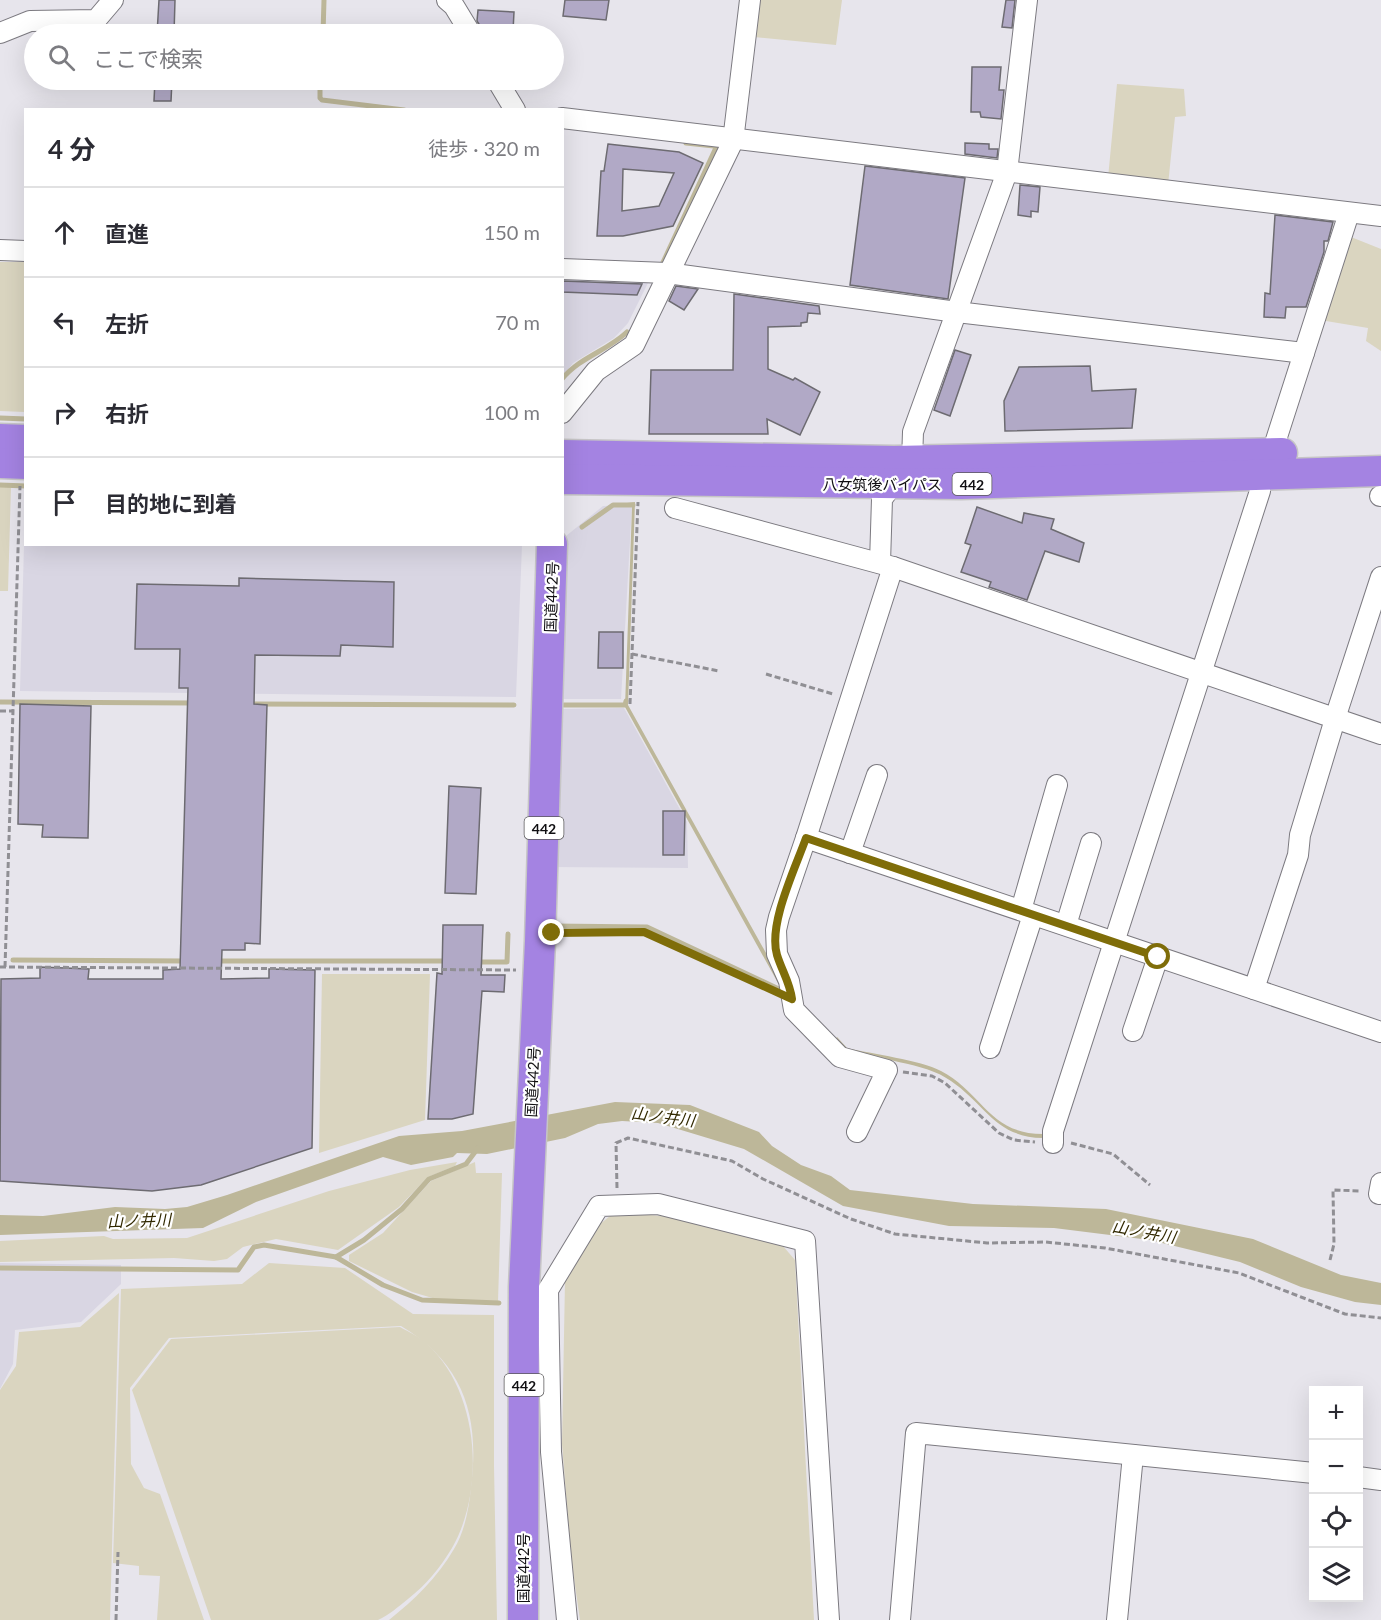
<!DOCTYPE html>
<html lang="ja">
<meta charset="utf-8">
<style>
body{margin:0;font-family:Lato,"Noto Sans JP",sans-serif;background:#f7f7f7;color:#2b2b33}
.controls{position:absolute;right:18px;bottom:18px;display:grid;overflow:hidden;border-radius:0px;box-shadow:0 6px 24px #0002}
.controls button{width:54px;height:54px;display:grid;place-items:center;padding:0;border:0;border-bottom:2px solid #e1e1e2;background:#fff;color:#2b2b33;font:30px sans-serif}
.stop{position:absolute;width:18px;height:18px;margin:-14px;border:4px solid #7f6d09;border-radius:50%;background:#fff}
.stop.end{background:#7f6d09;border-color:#fff;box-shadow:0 2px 6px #0008}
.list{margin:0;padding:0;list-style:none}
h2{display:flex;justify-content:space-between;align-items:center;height:78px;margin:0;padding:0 24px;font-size:26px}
h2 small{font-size:20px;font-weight:400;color:#7c7c81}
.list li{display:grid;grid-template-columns:39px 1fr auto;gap:18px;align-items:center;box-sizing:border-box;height:90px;padding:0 24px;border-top:2px solid #e1e1e2}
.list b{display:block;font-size:22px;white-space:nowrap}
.list em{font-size:20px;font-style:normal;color:#7c7c81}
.icon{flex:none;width:33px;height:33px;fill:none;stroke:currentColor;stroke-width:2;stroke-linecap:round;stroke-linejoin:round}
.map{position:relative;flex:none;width:1381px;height:1620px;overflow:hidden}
.search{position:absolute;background:#fff;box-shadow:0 6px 24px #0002;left:24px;top:24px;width:540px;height:66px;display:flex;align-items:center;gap:15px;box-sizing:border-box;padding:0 21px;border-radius:33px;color:#7c7c81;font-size:22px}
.panel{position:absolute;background:#fff;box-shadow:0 6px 24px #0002;left:24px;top:108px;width:540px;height:438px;border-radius:0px}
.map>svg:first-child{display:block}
.built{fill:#d9d6e3}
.green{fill:#dad5c0}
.water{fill:#bdb799}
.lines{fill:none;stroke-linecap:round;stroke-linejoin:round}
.stream{stroke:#bdb799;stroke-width:5}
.building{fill:#b1a9c6;stroke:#6d6b71;stroke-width:1.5;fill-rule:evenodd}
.minor-casing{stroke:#7c7a80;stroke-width:22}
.highway-casing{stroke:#c6c5c6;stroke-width:33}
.path{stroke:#908f94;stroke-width:3;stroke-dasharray:6 3;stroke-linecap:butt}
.minor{stroke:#fff;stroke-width:20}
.highway{stroke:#a483e2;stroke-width:30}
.route{stroke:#7f6d09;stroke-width:8}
.labels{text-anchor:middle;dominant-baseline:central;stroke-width:4.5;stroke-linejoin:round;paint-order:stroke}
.shield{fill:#fff;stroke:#585759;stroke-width:1.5}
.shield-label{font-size:14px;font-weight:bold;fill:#100f12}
.street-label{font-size:15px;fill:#100f12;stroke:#fff}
.water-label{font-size:16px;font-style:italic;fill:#322901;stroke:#fff}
</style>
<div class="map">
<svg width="1381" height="1620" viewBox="0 0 1381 1620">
<rect width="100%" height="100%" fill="#e7e5ec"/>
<!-- built -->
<g class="built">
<path d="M563 278 649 281 628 323 614 338 573 363 563 376Z"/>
<path d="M632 505 621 699H561L566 536 603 506Z"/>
<path d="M25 509 26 544 522 545 516 697 20 691Z"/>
<path d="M624 708 687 822 688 868 550 867 561 709Z"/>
<path d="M0 1263 121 1265V1284L81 1322 15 1330 13 1364 0 1389Z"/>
</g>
<!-- green -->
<g class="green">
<path d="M758 0H842L836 45 754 37Z"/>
<path d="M1117 84 1184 89 1186 116 1175 117 1168 185 1108 178Z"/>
<path d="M1351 237 1381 249V351L1366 341 1368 328 1320 320 1331 285Z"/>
<path d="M0 262H25V412L0 411Z"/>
<path d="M0 486H11L8 591H0Z"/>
<path d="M322 974H430L425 1120 319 1153Z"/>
<path d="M457 1162 455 1166 428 1177 399 1207 338 1250 276 1239 243 1247 227 1259 214 1261 174 1258 0 1262V1241L104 1236 113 1239 187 1238 329 1191 410 1170Z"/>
<path d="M475 1162 476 1173H502L498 1301 436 1299 412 1292 349 1261V1255L383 1233 431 1181Z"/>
<path d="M615 1212 674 1217 783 1246 795 1260 814 1620H580L571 1558 562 1444 565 1281 600 1224Z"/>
<path d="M269 1263 345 1268 413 1314 494 1315V1466L497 1620H389C414 1600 438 1577 454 1549 465 1531 469 1508 471 1487 480 1416 464 1364 401 1326L169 1338 130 1388 131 1464 144 1488 160 1494 204 1620H157L160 1576 139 1575V1566L113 1563 121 1289 242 1284Z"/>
<path d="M119 1293 110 1620H0V1390L16 1366 19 1332 80 1327Z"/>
<path d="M400 1327C409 1332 420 1337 427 1344 479 1391 486 1489 452 1548 440 1568 426 1585 408 1599 398 1607 389 1615 378 1620H211L132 1390 171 1339Z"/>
</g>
<!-- water -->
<g class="water">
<path d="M714 146H719L662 265 660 263Z"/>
<path d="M635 502 628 705 786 989 783 992 625 707 632 507 626 505 627 503Z"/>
<path d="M837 1037 847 1048C872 1054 920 1060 941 1071 983 1093 989 1134 1043 1134V1138C995 1137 986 1105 951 1081 925 1062 876 1060 844 1050L835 1040Z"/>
<path d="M615 1102 690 1105 759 1132 772 1146 801 1165 831 1176 850 1190 973 1204 1106 1209 1253 1239 1341 1275 1381 1283V1305L1355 1302 1301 1287 1240 1262 1150 1240 1054 1228 949 1226 843 1206 744 1149 658 1123 622 1121 598 1124 565 1138 487 1154 457 1153 453 1157 411 1165 383 1157 256 1202 203 1228 0 1235V1215L43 1216 115 1207 165 1209 187 1207 227 1195 399 1136 462 1131Z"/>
</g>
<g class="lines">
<!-- stream -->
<g class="stream">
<path d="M323 34 324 0"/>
<path d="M320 80V98L322 100 404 110"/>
<path d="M686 143 714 146"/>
<path d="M562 379C580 357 607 351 627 332"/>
<path d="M0 418 26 419"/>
<path d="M0 485 26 486"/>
<path d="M582 527 613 505H633"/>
<path d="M0 702 193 703"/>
<path d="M248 704 514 705"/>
<path d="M564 705H625L626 701"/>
<path d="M552 926 647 927 783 991"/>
<path d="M13 960 185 961"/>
<path d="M215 961H449"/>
<path d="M476 962H507L508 934"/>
<path d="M336 1257 364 1240 402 1209 429 1179 466 1164 478 1148"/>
<path d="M0 1268 238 1270 254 1247 264 1245 336 1257 383 1285 422 1300 499 1303"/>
</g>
</g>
<!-- building -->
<g class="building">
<path d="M159 0H175L174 34H157Z"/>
<path d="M565 0H609L606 20 563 16Z"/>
<path d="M1006 0H1015L1012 28 1002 27Z"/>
<path d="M478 10 514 12 513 31 482 29 477 21Z"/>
<path d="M972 67H1001L999 90H1004L1001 119 981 117 980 112H971Z"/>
<path d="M155 80H172L171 101H154Z"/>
<path d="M965 143 989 144V149H998L997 158 965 154Z"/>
<path d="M608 144 679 152 703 163 673 226 623 236H597L601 171H604ZM623 169 674 173 659 206 622 211Z"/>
<path d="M865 166 965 178 948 299 850 285Z"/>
<path d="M1020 185 1040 187 1038 212 1031 211V217L1018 215Z"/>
<path d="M1275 215 1333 222 1328 241H1324V252L1306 307H1286L1285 318 1264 317 1265 293 1270 294Z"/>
<path d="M562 281 642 284 637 295 562 292Z"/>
<path d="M676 286 698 289 684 310 669 301Z"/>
<path d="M734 294 819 306 820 314 808 313 807 322 801 323V326L768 327V369L793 380 795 378 820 392 800 435 767 419 768 434H649L651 370H733Z"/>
<path d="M955 350 971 355 950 416 934 410Z"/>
<path d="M1090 366 1092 391 1136 389 1132 428 1005 431 1004 401 1019 367Z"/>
<path d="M977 507 1022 523 1024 513 1054 519 1051 529 1084 543 1079 562 1045 551 1027 600 989 587 991 582 961 572 971 545 965 543Z"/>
<path d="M239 578 394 582 393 647 341 645 340 656 255 655 254 704 267 705 260 944 245 943V950H222L221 979 269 978V969L315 970 312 1148 201 1185 152 1191 0 1181 1 979 40 978V967L89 969 88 979H163V970L180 969 188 688H179L180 649H135L137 584 239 586Z"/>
<path d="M599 632H623V668H598Z"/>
<path d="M20 704 91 706 88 838 42 837 43 825 18 824Z"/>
<path d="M449 786 481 788 476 894 445 893Z"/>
<path d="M663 811H685L684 855H663Z"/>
<path d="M443 925H483L481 975H505L504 992 482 991 473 1114 452 1119H428L437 973 442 974Z"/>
</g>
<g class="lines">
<defs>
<g id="minor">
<path d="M447 0 454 6 471 34"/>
<path d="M0 33 30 21 96 20 113 0"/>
<path d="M497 80 515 110"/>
<path d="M562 118 1381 216"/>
<path d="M0 250 26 251"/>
<path d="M562 269 667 273 957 312 1304 353"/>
<path d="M562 413 596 371 634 345 733 141 750 0"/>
<path d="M1276 440 1349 213"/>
<path d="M912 461 913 432 1007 172 1027 0"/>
<path d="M1380 496H1381"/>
<path d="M675 508 893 567 1381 734"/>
<path d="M880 563 882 499 893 484V477"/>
<path d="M893 567 806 838 1381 1032"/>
<path d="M806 838 779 917 776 930 777 954 789 981 794 1010 840 1057 887 1070 857 1132"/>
<path d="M850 853 877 775"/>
<path d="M1021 910 1057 785"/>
<path d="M1066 925 1091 843"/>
<path d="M1254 989 1298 855 1300 835 1339 706 1381 577"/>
<path d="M1133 1031 1158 957"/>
<path d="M990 1048 1033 915"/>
<path d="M1053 1143V1131L1260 491"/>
<path d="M1379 1194 1381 1183"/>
<path d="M1358 1477 1381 1480"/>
<path d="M567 1620 551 1452 548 1290 599 1206 658 1204 805 1241 829 1620"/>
<path d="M900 1620 916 1433 1314 1473"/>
<path d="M1117 1620 1133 1455"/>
</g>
<g id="highway">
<path d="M0 439 26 440"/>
<path d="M562 455 894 461 1282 453"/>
<path d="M0 463 26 464"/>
<path d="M562 479 961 484 1381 471"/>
<path d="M523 1620 524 1287 540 941 552 544"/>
</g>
</defs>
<!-- minor casing -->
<use href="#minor" class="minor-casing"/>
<!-- highway casing -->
<use href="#highway" class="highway-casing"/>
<!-- path -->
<g class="path">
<path d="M632 654 719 671"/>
<path d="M766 674 833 694"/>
<path d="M630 704 638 502"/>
<path d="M0 711H14"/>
<path d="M562 933 644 932 774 991"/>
<path d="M0 967 516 970"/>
<path d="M5 967 20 486"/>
<path d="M903 1072 932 1076 945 1083 999 1133 1014 1140 1035 1142"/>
<path d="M1071 1143 1113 1154 1150 1185"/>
<path d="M617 1188 616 1143 628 1138 732 1161 763 1179 851 1219 895 1234 987 1243 1045 1242 1105 1248 1239 1273 1345 1314 1381 1318"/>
<path d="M1330 1260 1334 1244 1333 1190 1361 1191"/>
<path d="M116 1620 118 1552"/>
</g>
<!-- minor -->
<use href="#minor" class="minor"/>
<!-- highway -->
<use href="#highway" class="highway"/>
</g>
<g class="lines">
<!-- route -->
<path class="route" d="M552 933 644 932 792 999C790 983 782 971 777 955 768 924 795 869 806 838L1158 957"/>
</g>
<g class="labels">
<!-- shield labels -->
<g class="shield">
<rect x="952.5" y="473" width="39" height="22" rx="4.5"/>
<rect x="524.5" y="817" width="39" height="22" rx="4.5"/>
<rect x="504.5" y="1374" width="39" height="22" rx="4.5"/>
</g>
<g class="shield-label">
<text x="972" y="484">442</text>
<text x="544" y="828">442</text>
<text x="524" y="1385">442</text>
</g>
<!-- street labels -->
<g class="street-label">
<text x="882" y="484">八女筑後バイパス</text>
<text transform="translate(551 597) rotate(-88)">国道442号</text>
<text transform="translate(532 1082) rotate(-87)">国道442号</text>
<text transform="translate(523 1568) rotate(-90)">国道442号</text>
</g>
<!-- water labels -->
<g class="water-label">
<text transform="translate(663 1116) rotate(7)">山ノ井川</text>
<text transform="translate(139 1220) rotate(-2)">山ノ井川</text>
<text transform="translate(1144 1231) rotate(10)">山ノ井川</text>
</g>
</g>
</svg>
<div class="controls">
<button>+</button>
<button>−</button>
<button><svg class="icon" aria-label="locate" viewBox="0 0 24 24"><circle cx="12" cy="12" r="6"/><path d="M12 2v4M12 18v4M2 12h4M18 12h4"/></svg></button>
<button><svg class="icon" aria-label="layers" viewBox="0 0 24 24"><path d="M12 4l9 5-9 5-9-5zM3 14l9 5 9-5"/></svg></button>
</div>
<div class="stop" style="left:1158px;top:957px"></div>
<div class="stop end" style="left:552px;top:933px"></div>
<div class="search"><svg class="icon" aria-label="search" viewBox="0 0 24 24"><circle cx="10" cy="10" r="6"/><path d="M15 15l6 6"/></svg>ここで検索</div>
<section class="panel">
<h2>4 分<small>徒歩 · 320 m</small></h2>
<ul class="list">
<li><svg class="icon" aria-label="ahead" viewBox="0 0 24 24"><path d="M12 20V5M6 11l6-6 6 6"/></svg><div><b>直進</b></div><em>150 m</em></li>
<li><svg class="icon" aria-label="left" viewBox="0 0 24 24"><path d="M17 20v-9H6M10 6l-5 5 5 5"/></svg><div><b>左折</b></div><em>70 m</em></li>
<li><svg class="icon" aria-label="right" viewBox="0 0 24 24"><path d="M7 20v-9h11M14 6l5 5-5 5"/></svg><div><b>右折</b></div><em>100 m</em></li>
<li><svg class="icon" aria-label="arrive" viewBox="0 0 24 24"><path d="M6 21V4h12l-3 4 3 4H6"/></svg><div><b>目的地に到着</b></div></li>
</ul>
</section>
</div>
